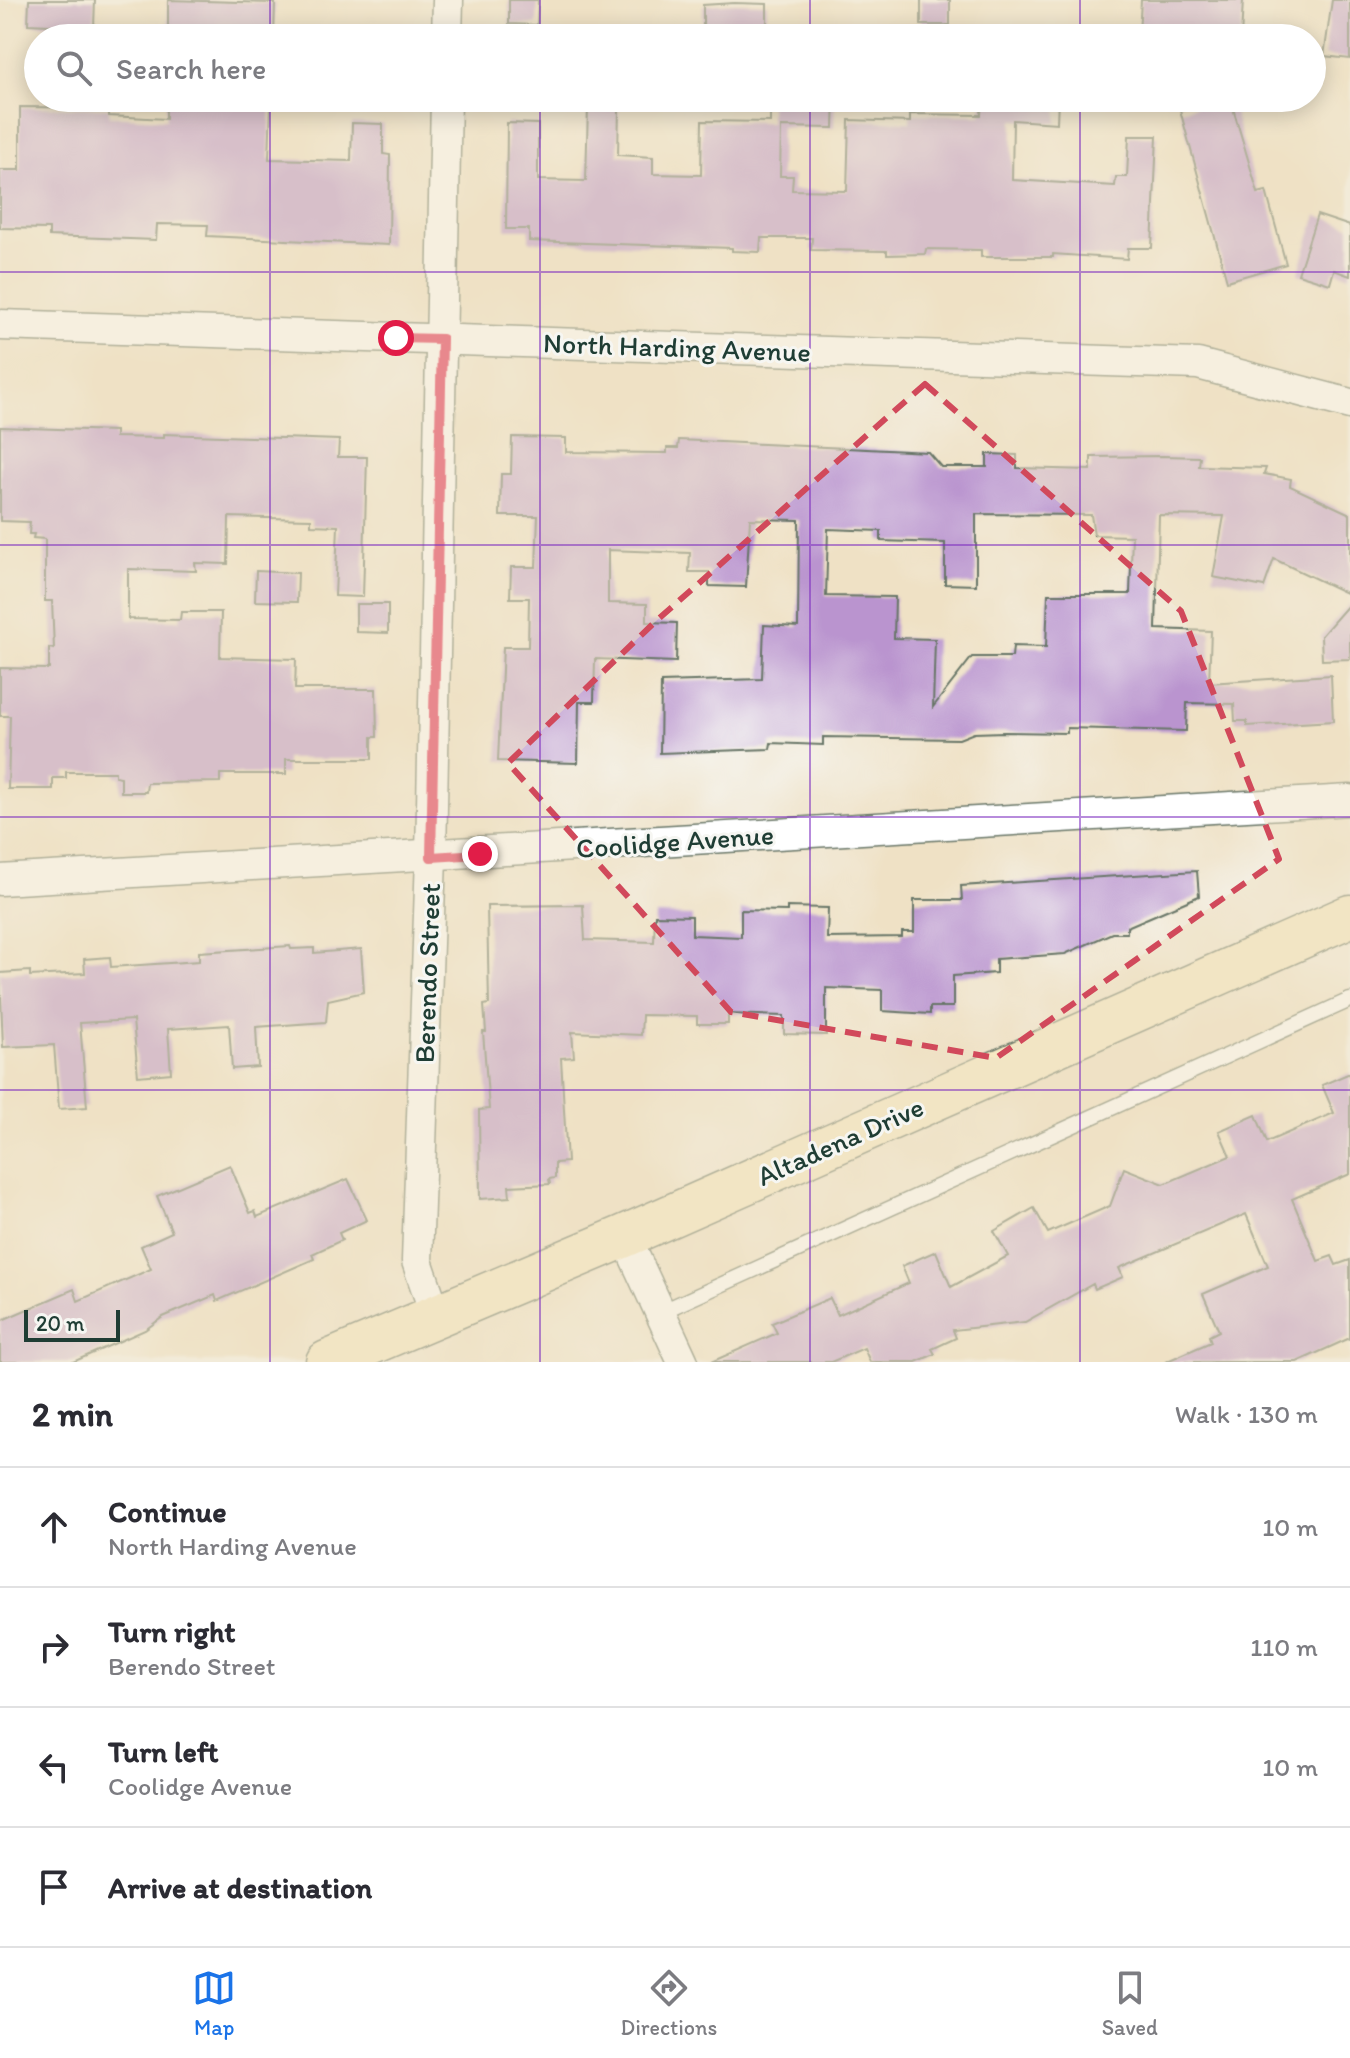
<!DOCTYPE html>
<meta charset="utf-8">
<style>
body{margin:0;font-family:Itim,sans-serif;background:#f2f2f3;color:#2b2b33}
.scale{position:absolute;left:24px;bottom:20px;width:96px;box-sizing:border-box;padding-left:8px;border:4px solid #1f3d34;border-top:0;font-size:22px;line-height:28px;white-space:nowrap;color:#1f3d34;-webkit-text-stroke:6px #f6f6f2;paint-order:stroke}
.stop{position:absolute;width:24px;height:24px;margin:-18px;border:6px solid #e11d48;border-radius:50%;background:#fff}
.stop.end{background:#e11d48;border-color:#fff;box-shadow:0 2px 8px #0008}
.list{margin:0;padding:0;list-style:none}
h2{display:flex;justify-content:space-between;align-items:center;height:104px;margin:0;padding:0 32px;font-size:34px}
h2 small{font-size:26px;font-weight:400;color:#7c7c81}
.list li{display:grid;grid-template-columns:52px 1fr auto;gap:24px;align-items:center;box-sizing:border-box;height:120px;padding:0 32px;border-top:2px solid #e1e1e2}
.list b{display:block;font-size:30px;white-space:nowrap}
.list p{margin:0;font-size:26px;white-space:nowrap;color:#7c7c81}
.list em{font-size:26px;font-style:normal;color:#7c7c81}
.icon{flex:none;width:44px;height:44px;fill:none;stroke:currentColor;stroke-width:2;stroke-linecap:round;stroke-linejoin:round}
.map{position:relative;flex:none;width:1350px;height:1362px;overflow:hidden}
.search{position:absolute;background:#fff;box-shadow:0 4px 20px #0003;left:24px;right:24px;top:24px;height:88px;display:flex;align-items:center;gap:20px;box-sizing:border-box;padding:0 28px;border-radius:44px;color:#7c7c81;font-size:30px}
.sheet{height:584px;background:#fff}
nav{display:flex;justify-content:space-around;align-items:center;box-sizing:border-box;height:112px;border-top:2px solid #e1e1e2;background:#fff;font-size:22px;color:#7c7c81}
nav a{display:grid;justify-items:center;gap:4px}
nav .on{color:#1a73e8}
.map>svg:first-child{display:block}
.building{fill:#ba94cf;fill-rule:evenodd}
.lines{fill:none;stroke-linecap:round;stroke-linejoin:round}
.lane-casing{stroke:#687667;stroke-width:17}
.street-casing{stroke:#687667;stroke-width:33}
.secondary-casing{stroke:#687667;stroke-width:45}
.lane{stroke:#fff;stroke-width:14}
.street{stroke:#fff;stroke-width:30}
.secondary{stroke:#f7e9c3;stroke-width:42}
.route{stroke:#e11d48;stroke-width:10}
.marked{fill:none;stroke:#d1495b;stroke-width:6;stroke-dasharray:16 10;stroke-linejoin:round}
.grid{fill:none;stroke:#7b2cbf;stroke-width:2;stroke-opacity:0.55}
.labels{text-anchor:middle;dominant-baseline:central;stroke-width:6;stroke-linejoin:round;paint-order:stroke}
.street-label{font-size:28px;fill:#1f3d34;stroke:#f6f6f2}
</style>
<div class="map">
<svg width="1350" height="1362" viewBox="0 0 1350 1362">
<rect width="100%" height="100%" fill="#f6f6f2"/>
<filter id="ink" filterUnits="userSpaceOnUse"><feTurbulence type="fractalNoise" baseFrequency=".0125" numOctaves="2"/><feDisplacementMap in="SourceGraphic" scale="16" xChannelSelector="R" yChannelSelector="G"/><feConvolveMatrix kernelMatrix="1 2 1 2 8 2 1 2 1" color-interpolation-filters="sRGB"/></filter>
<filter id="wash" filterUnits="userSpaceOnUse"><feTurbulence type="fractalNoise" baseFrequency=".006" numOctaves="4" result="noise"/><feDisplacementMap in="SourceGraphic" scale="32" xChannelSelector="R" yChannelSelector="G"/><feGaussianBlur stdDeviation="1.8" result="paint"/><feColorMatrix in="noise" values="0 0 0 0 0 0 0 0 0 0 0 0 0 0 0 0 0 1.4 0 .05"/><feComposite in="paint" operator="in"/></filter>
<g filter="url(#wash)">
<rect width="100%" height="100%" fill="#efe1c5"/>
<g id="blocks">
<!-- building -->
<g class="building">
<path d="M29 0H95L94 27 28 24Z"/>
<path d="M168 0 275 3 274 38H239V28L168 27Z"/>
<path d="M509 0H538L537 25 509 24Z"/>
<rect x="921" y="0" width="29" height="25"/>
<path d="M1141 0H1243L1241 38H1160L1159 32 1139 34Z"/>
<path d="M1332 0H1350V59L1324 56Z"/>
<path d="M734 3 767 4V38L703 37V5Z"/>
<path d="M166 98H196V103L271 104 269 159 351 161 352 123 383 124V154L390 155 389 245 207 236 208 225 157 224 156 240 49 236V229L0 228V170H20V107L109 108V116L166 119Z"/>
<path d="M770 98H835L834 128 781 127 780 176H793L792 190 847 191 849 120 910 122V114L981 115 982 98H1058L1057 123 1013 120 1012 180 1115 186 1116 177H1127L1129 136H1157L1152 248H1128L1127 259 1053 254V257H981V250L926 249 925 254 887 255V251L811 250 812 238H761L760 252 732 251V248L529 241V229H506L507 123 538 124V180L586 181 588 106 619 107 618 155 653 157V174L701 175 702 121 770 122Z"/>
<path d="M1230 98 1258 193 1266 191 1286 264 1227 281 1180 110Z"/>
<path d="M1317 215 1350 226V276L1334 270 1330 284 1298 274Z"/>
<path d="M0 427 115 431V437L164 438V434L339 440 338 457H367L363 597 335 596 338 526 311 525V519L229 517 228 564 195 563 196 571 128 569V619L180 620 181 612H221L220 657 296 659 295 689H376L377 737H372V759H286V774H220V782L147 783 146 792H121V777L115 776V772H66V778H53V789H8L10 716H0V668L49 669V648L54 649 52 601H45V539L33 538 34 534H29L30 522 0 521Z"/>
<path d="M512 437 566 438V452L667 453V448H678L679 440 928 452 941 467H987V454L1017 455V468L1091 470V457L1163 456 1200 457 1199 466 1266 468 1264 474 1291 479 1290 486 1350 514V595L1274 559 1264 587 1213 577 1224 516 1159 515 1156 629 1211 631 1209 683 1331 675 1333 721 1247 726V721H1235L1234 704 1187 703 1186 731 1067 728V733L1004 732 974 733 959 739 823 737V745L771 743 770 749 660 753 661 682 762 679 764 625 798 627 799 520 750 519 746 587 709 586V572H689L690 553 608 550V603L647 604V622L677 623 676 662 595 659 594 702H579L578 763 498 761 503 647H528L529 598H510L511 567H536L538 516H500L501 474H511ZM976 514 1091 515 1094 535 1132 536 1130 594H1048L1046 647 1013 646 1012 657H972L933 707 935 639 894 638 895 597 826 596 828 529 881 531V541L945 543V584L976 585Z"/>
<path d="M256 571 298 573 297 602 255 601Z"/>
<path d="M1350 603V659L1322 660 1321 636Z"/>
<path d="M356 604H388V633L356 632Z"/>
<path d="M1197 871 1199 896 1127 927V933H1112L1065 954 996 959V973L953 976V1007H930V1014L882 1011V990L826 988V1035L784 1034V1016L728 1014V1024H697V1016L642 1015 641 1035 572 1032 574 1057 561 1058 567 1162 555 1163V1178L549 1179 550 1184 509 1186 510 1197 480 1199 479 1110 489 1109 483 1032H486L484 1005 489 1004 487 906 583 905 585 940 654 942 655 915 692 916V935L741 937V910L787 911V907L828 908 827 938 902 937V932H914V900H962L961 886Z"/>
<path d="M290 946 291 949 314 948V953L361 949 364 992 328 1000 326 1022 256 1027 258 1067 232 1069 229 1025 168 1029 171 1073 138 1076 133 1020 80 1023 87 1107 59 1109 54 1045 3 1047 0 973 30 971V976L85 973 84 959 110 957 111 967 199 961V952Z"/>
<path d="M1350 1073V1174L1292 1199 1318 1261 1332 1256 1336 1265 1350 1260V1338L1297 1362H1165L1211 1342 1209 1336 1219 1331 1203 1294 1268 1266 1246 1214 1119 1268 1123 1277 1095 1289 1093 1284 1025 1322 953 1330 956 1338 932 1349 935 1354 916 1362H870L864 1348 831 1362H711L777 1333 772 1323 830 1298 838 1315 909 1283 902 1266 936 1251 951 1287 1008 1256 994 1231 1034 1208 1048 1233 1110 1206 1124 1168 1164 1184 1230 1156 1219 1131 1256 1115 1267 1142 1334 1113 1322 1085Z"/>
<path d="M230 1165 250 1213 255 1211 257 1217 348 1179 367 1220 339 1233 342 1240 312 1254 314 1259 217 1301 215 1295 163 1317 145 1330 73 1362H0V1321L74 1289 78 1301 151 1269 141 1246 172 1232 157 1196Z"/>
</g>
</g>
</g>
<g filter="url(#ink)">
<use href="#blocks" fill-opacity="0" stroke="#687667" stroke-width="2"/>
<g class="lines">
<defs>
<path id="lane" d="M661 1312 1350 1000"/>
<g id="street">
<path d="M447 38 448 0"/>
<path d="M0 325 1198 364 1350 404"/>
<path d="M0 880 1350 800"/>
<path d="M625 1236 683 1362"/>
<path d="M436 1316 417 1261 431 857 446 98"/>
</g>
<path id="secondary" d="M327 1362 625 1236 1350 916"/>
</defs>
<!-- lane casing -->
<use href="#lane" class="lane-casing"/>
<!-- street casing -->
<use href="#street" class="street-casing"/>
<!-- secondary casing -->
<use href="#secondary" class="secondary-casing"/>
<!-- lane -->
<use href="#lane" class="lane"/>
<!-- street -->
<use href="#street" class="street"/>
<!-- secondary -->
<use href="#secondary" class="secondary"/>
</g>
</g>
<g class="lines" filter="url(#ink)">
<!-- route -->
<path class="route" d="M396 338 442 339 431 857 480 854"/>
</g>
<!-- marked area -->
<path d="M0 0H1350V1362H0ZM925 384 1181 611 1279 859 996 1058 731 1012 508 763 656 621Z" fill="#efe1c5" fill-opacity=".55" fill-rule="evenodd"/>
<path class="marked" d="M925 384 1181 611 1279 859 996 1058 731 1012 508 763 656 621Z"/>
<!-- grid -->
<path class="grid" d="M270 0V38M540 0V38M810 0V38M1080 0V38M270 98V1362M540 98V1362M810 98V1362M1080 98V1362M0 272H1350M0 545H1350M0 817H1350M0 1090H1350"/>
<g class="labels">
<!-- street labels -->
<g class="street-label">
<text transform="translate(677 347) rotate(2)">North Harding Avenue</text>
<text transform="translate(675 841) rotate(-4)">Coolidge Avenue</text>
<text transform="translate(427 973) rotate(-88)">Berendo Street</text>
<text transform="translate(840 1141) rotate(-24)">Altadena Drive</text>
</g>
</g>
</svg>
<div class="scale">20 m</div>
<div class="stop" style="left:396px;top:338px"></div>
<div class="stop end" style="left:480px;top:854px"></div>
<div class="search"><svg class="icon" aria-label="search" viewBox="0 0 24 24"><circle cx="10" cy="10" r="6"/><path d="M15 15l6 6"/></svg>Search here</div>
</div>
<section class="sheet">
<h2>2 min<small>Walk · 130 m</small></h2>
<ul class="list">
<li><svg class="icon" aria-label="ahead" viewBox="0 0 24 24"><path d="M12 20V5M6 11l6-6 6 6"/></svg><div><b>Continue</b><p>North Harding Avenue</p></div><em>10 m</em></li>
<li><svg class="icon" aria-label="right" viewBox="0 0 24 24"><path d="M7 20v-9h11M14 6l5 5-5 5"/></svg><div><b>Turn right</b><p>Berendo Street</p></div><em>110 m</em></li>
<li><svg class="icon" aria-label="left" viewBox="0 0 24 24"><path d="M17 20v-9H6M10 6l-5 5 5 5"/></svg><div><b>Turn left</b><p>Coolidge Avenue</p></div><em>10 m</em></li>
<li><svg class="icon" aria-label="arrive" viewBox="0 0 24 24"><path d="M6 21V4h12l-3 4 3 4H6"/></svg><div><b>Arrive at destination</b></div></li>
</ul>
</section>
<nav>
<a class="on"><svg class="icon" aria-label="map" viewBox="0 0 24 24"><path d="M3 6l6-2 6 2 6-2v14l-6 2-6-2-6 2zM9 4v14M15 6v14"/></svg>Map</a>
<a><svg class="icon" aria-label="directions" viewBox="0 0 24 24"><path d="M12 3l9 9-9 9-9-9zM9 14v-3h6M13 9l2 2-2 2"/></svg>Directions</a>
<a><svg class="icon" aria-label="saved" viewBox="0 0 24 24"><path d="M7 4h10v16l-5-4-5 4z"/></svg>Saved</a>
</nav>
